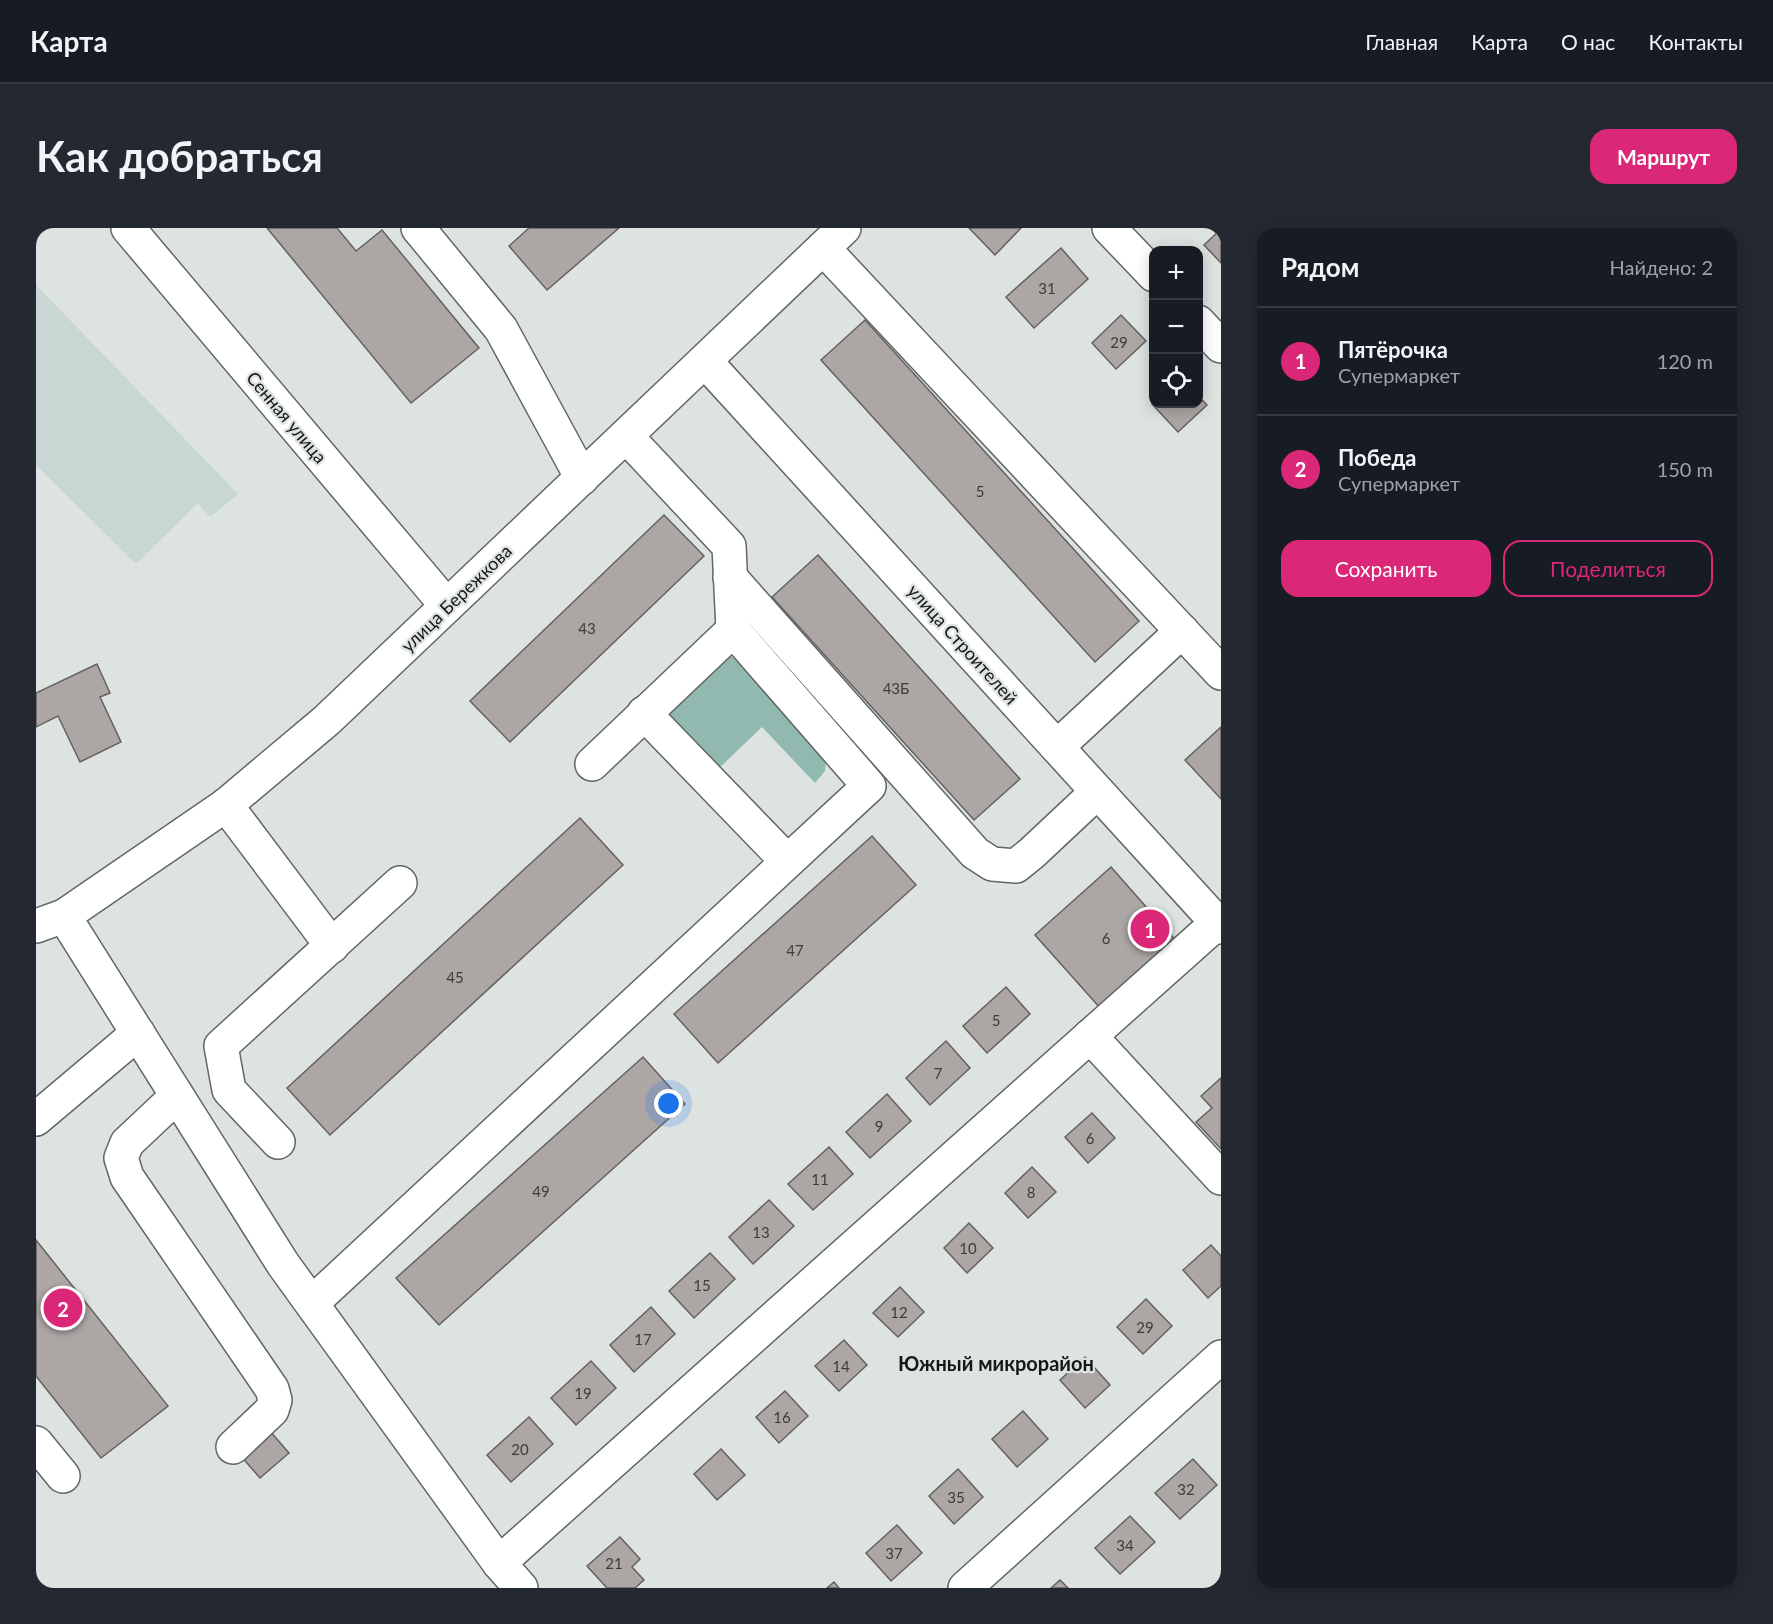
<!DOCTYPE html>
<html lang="ru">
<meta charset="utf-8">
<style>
body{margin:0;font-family:Lato,sans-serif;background:#242831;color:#f1f3f6}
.controls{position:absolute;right:18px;top:18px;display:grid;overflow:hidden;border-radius:12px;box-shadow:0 3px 15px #0003}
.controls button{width:54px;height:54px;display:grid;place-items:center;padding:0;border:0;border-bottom:2px solid #363941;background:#171b24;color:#f1f3f6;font:30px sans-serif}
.you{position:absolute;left:633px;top:876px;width:21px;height:21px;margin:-15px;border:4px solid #fff;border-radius:50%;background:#1a73e8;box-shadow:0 0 0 9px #1a73e833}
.badge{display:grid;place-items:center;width:39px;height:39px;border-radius:50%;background:#db2777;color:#fff;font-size:20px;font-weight:700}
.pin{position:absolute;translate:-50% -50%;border:3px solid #fff;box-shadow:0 2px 6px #0006}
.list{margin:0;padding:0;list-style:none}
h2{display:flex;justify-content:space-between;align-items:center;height:78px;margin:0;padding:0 24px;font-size:26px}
h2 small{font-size:20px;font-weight:400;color:#9ea1a6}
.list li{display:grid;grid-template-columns:39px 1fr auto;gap:18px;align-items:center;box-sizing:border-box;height:108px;padding:0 24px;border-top:2px solid #363941}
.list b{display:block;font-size:22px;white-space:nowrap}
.list p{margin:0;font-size:20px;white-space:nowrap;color:#9ea1a6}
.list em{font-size:20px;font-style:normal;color:#9ea1a6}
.actions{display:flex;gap:12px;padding:18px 24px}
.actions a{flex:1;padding:14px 0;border:2px solid #db2777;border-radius:18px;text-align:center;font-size:21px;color:#db2777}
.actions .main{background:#db2777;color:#fff}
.icon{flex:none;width:33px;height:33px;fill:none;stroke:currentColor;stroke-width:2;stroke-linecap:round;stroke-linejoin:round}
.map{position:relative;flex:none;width:1185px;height:1360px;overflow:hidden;border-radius:18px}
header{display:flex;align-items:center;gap:36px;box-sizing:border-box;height:84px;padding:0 30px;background:#171b24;border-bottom:2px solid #363941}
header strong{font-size:28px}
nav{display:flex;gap:33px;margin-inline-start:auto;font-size:21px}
.intro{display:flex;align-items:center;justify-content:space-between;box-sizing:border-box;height:144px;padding:0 36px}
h1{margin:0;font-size:42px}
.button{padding:15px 27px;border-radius:18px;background:#db2777;color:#fff;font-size:21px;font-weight:700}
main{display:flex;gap:36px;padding:0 36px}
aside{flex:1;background:#171b24;border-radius:18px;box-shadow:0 3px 15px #0003}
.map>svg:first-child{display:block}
.built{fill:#c8d7d3}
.green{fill:#92b9af}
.building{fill:#aca6a5;stroke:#666160;stroke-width:1.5}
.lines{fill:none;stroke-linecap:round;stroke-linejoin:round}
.minor-casing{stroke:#616765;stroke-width:36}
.minor{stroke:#fff;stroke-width:33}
.labels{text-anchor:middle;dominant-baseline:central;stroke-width:4.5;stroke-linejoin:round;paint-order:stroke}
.number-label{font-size:15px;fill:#3c3c3a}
.street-label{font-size:18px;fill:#161817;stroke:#dde3e1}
.neighbourhood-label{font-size:20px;font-weight:bold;fill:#161817;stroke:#dde3e1}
</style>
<header>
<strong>Карта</strong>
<nav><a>Главная</a><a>Карта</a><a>О нас</a><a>Контакты</a></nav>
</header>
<div class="intro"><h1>Как добраться</h1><a class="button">Маршрут</a></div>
<main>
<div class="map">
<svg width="1185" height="1360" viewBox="0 0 1185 1360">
<rect width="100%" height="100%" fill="#dde3e1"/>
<!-- built -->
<path class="built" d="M0 57 202 266 174 289 162 275 100 336 0 237Z"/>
<!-- green -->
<path class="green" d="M693 427 702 433 784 524 790 533 789 543 779 555 726 499 678 545 631 500V474Z"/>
<!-- building -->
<g class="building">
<path d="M231 0H301L320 23 346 2 443 120 375 175Z"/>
<path d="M493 0H583L511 62 473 18Z"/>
<path d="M933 0H985L959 27Z"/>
<path d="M1185 1V35L1168 17Z"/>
<path d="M1025 20 1052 51 998 100 970 69Z"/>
<path d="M1085 87 1110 113 1080 141 1056 115Z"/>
<path d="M829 92 1103 393 1059 434 785 132Z"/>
<path d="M1162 168 1171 177 1142 204 1116 176 1118 174V176H1162Z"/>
<path d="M628 287 668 328 474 514 434 473Z"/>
<path d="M782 327 984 551 938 592 736 369Z"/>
<path d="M61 436 74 465 64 469 85 514 44 534 22 488 0 499V465Z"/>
<path d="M1185 499V571L1149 532Z"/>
<path d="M544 590 587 637 294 907 251 860Z"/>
<path d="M836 608 880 657 682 835 638 786Z"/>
<path d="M1075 639 1141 714 1065 781 999 707Z"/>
<path d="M970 759 994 786 951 825 927 798Z"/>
<path d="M910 813 934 840 894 877 870 850Z"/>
<path d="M607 829 649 876 403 1097 360 1050Z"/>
<path d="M1185 850V921L1160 894 1176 880 1165 868Z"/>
<path d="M851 866 875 893 834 930 810 904Z"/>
<path d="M1056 885 1079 910 1052 935 1029 909Z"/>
<path d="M793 919 817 946 777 982 752 956Z"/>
<path d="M996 939 1020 964 992 990 969 965Z"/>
<path d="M733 972 758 998 717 1036 693 1009Z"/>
<path d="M933 995 957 1020 931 1045 908 1020Z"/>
<path d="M0 1012 132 1178 65 1230 0 1148Z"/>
<path d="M1175 1017 1185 1028V1058L1172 1070 1147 1042Z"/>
<path d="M674 1025 699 1051 658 1090 633 1063Z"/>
<path d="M864 1059 888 1084 862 1109 837 1085Z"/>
<path d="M1110 1071 1136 1098 1107 1126 1081 1099Z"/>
<path d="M615 1079 639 1106 598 1144 574 1117Z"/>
<path d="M808 1112 831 1137 803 1163 779 1138Z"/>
<path d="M1049 1129 1074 1157 1049 1180 1024 1152Z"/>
<path d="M555 1133 580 1160 540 1197 515 1170Z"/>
<path d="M749 1163 772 1188 743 1215 720 1189Z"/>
<path d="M987 1183 1012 1211 981 1239 956 1211Z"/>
<path d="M493 1189 517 1216 475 1254 451 1227Z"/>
<path d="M233 1202 253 1225 224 1250 204 1227Z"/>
<path d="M685 1221 709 1247 681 1272 658 1246Z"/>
<path d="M1157 1231 1181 1257 1144 1291 1119 1265Z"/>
<path d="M922 1241 947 1269 918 1296 893 1268Z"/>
<path d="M1094 1288 1119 1314 1084 1346 1059 1320Z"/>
<path d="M861 1297 886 1325 855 1353 830 1325Z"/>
<path d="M584 1309 604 1331 596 1339 608 1352 599 1360H571L551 1338Z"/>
<path d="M1024 1352 1032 1360H1015Z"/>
<path d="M798 1354 803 1360H791Z"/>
</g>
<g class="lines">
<defs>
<g id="minor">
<path d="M92 0 411 378"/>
<path d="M382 0 465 101 546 250"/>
<path d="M1073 0 1118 47"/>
<path d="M787 20 1185 445"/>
<path d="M1162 94 1185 118"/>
<path d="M669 133 1185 699"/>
<path d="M694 349 939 625 956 636 980 638 996 625 1061 564"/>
<path d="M608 485 751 633"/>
<path d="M1021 519 1146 403"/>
<path d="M556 536 697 402"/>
<path d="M190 577 296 718"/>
<path d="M28 688 247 1036 463 1335 485 1360"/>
<path d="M0 698 28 688 190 577 291 492 808 0"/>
<path d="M1054 808 1185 950"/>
<path d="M141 868 91 915 85 930 91 949 236 1161 239 1172 236 1182 197 1219"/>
<path d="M0 891 102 805"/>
<path d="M242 914 193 862 185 818 364 655"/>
<path d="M276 1075 833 558 697 402 693 318 590 208"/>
<path d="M0 1215 27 1248"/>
<path d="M463 1335 1181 695"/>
<path d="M929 1360 1185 1129"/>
</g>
</defs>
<!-- minor casing -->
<use href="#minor" class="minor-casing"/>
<!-- minor -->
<use href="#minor" class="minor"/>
</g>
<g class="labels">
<!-- number labels -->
<g class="number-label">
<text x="1011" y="60">31</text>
<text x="1083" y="114">29</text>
<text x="944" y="263">5</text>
<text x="551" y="400">43</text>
<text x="860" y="460">43Б</text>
<text x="1070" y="710">6</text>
<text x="759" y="722">47</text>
<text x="419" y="749">45</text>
<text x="960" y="792">5</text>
<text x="902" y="845">7</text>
<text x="843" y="898">9</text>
<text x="1054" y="910">6</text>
<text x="784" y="951">11</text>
<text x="505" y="963">49</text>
<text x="995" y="964">8</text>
<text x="725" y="1004">13</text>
<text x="932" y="1020">10</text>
<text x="666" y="1057">15</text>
<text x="863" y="1084">12</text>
<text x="1109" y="1099">29</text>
<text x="607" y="1111">17</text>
<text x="805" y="1138">14</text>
<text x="547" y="1165">19</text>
<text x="746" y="1189">16</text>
<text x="484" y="1221">20</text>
<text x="1150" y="1261">32</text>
<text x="920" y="1269">35</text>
<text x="1089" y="1317">34</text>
<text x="858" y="1325">37</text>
<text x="578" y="1335">21</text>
</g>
<!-- street labels -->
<g class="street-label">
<text transform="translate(251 189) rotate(50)">Сенная улица</text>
<text transform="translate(420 370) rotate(-44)">улица Бережкова</text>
<text transform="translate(927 416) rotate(48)">улица Строителей</text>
</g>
<!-- neighbourhood labels -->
<g class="neighbourhood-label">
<text x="960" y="1135">Южный микрорайон</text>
</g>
</g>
</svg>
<div class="controls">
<button>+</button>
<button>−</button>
<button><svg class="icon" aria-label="locate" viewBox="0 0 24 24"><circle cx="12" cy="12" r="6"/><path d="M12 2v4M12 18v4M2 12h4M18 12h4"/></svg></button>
</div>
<div class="you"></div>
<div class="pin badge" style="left:1114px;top:701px">1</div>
<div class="pin badge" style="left:27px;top:1080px">2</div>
</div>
<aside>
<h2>Рядом<small>Найдено: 2</small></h2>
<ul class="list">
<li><span class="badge">1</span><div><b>Пятёрочка</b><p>Супермаркет</p></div><em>120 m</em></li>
<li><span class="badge">2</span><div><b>Победа</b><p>Супермаркет</p></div><em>150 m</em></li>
</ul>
<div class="actions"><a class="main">Сохранить</a><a>Поделиться</a></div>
</aside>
</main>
